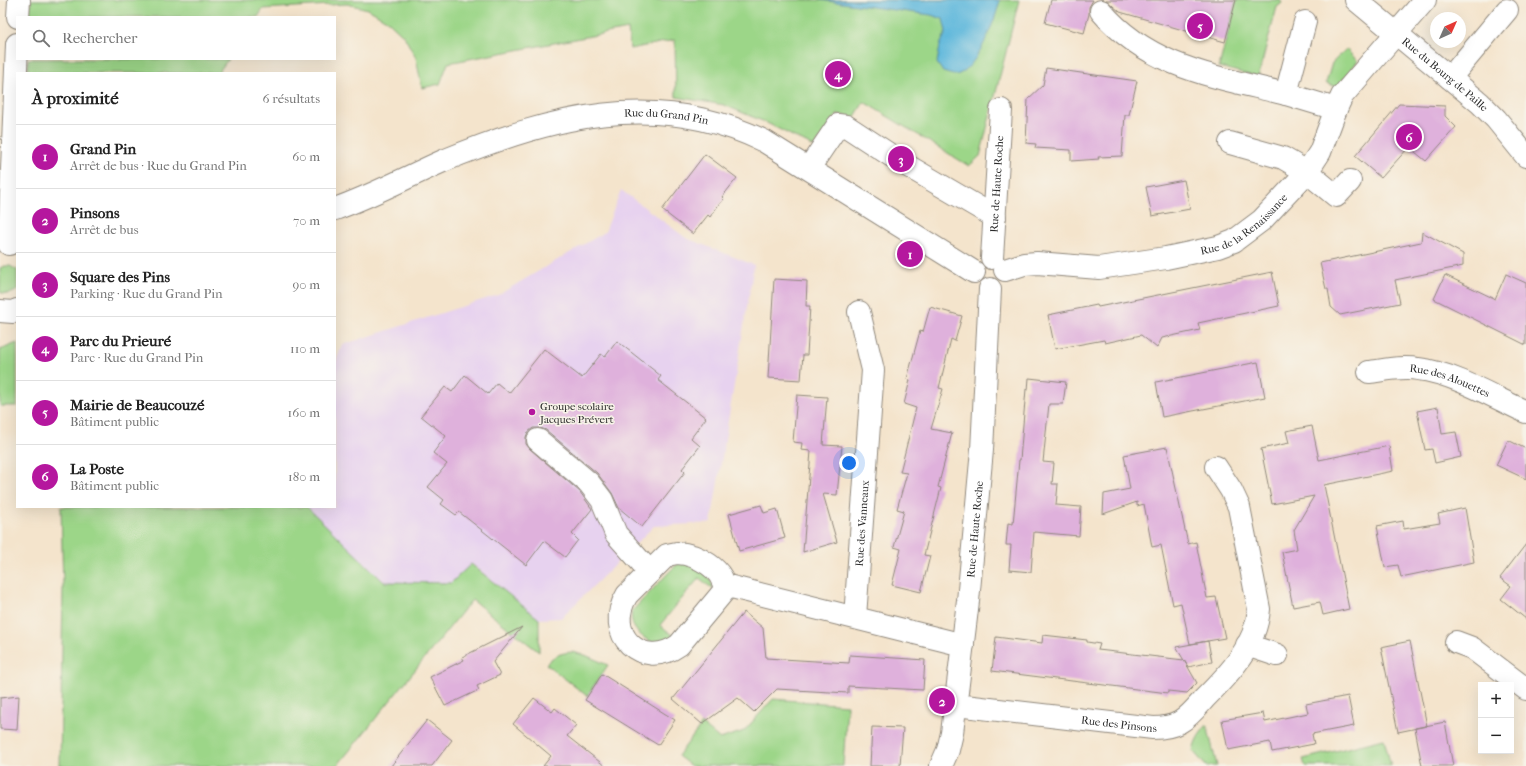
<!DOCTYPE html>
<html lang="fr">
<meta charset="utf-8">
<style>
body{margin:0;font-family:"IM FELL French Canon",serif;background:#f2f2f2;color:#222}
.controls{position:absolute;right:12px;bottom:12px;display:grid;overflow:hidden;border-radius:0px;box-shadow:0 4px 16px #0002}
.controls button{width:36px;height:36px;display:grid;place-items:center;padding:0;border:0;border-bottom:1px solid #e0e0e0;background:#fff;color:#222;font:20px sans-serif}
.compass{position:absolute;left:1430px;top:12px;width:36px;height:36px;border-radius:50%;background:#fff;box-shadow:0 4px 16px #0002;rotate:45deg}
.you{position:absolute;left:849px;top:463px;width:14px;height:14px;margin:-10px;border:3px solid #fff;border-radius:50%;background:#1a73e8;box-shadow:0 0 0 6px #1a73e833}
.badge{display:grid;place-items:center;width:26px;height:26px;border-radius:50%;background:#b5179e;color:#fff;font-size:13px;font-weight:700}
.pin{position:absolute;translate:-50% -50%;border:2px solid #fff;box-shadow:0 1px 4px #0006}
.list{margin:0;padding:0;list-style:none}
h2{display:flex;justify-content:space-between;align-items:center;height:52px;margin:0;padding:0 16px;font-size:17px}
h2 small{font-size:13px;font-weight:400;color:#767676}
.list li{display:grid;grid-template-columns:26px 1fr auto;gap:12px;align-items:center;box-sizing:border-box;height:64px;padding:0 16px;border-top:1px solid #e0e0e0}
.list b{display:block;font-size:15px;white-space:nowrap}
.list p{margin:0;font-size:13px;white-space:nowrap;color:#767676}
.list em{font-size:13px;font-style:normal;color:#767676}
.icon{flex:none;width:22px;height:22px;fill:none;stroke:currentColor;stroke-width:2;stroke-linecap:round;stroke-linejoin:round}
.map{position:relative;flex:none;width:1526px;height:766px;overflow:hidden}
.search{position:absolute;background:#fff;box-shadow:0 4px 16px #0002;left:16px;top:16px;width:320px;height:44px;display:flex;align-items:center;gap:10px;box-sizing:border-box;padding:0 14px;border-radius:0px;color:#767676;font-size:15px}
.panel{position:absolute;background:#fff;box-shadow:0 4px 16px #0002;left:16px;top:72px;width:320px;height:436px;border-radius:0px}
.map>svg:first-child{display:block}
.built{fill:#e7d2ef}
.green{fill:#9cd688;stroke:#64805a}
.water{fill:#5fb8dc;stroke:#457284}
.building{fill:#dfb1dc}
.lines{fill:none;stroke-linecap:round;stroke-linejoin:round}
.minor-casing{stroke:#90887c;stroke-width:24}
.minor{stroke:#fff;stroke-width:22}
.poi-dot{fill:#b5179e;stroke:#f7f3e8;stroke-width:1.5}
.labels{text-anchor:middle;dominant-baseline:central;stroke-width:3;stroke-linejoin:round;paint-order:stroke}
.street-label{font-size:11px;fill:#2b2b2b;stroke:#f7f3e8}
.poi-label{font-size:11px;fill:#2b2b2b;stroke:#f7f3e8;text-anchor:start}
</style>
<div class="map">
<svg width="1526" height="766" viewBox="0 0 1526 766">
<rect width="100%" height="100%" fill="#f7f3e8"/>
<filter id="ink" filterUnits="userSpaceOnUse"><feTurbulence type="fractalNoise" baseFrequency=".025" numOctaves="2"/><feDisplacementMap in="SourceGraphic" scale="8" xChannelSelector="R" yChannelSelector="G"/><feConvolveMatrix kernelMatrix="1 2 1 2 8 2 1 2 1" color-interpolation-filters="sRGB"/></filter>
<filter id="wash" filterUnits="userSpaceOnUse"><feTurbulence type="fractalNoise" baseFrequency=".012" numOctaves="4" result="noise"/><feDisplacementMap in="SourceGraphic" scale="16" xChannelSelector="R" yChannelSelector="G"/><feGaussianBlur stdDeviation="0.9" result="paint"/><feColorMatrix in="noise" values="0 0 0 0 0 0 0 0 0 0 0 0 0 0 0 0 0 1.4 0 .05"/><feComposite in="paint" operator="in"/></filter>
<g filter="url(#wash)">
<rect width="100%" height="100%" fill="#f4e4cc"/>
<!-- built -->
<path class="built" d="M621 190 686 238 754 265 711 523 654 526 561 618 539 619 472 564 451 583 384 582 307 507H335V365L342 345 498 295 605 232Z"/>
<!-- green -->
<g class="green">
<path d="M31 0H1019L980 156 969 166 864 102 854 118 838 114 814 147 765 122 724 105 676 97 675 40 630 49 628 29 448 63 440 84 422 88 416 58 404 36 388 21 368 9 347 4 263 9 258 17H30Z"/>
<path d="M1236 0H1280L1282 3 1277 7 1258 77 1219 67Z"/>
<path d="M1346 49 1358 61 1337 87 1326 83 1332 63Z"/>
<path d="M28 59H228L218 73H28Z"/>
<path d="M4 266H10L17 270V290C12 294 6 295 0 292V268Z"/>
<path d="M17 343V406H0V350Z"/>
<path d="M61 507H307L384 582 451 583 471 564 539 619V652L472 600 337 766H60L63 588Z"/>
<path d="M688 561 710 578 714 590 699 578 660 625 675 637 656 644C640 637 629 628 632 611L671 570 680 562Z"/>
<path d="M572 652 585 655 608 665 587 696 546 664C554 655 561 653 572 652Z"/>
<path d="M773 699 847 705 843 766H691L678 756 702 724 720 739 744 731Z"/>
<path d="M1207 725 1217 766H1206L1193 751C1195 740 1200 733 1207 725Z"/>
<path d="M1384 739 1391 766H1305L1303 759Z"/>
</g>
<!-- water -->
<path class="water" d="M820 0H1000C996 18 976 73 955 75 952 75 947 73 943 72L937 63 940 45 946 32 943 19 931 15Z"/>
<g id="blocks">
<!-- building -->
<g class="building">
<path d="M1051 0H1093L1089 7V14L1084 33 1045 23Z"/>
<path d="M1106 0H1236L1225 42 1120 12Z"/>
<path d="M1046 68 1137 81 1129 115H1125L1122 156 1098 157 1099 159 1071 161V150L1035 148 1036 144 1026 143 1028 99 1043 85Z"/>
<path d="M1399 104 1445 106V116L1456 127 1426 161 1409 147 1381 178 1355 156Z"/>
<path d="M705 154 737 178 722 197 724 199 717 207 710 217 708 215 693 234 662 210Z"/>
<path d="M1184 180 1190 209 1152 216 1146 187Z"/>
<path d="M1422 232 1463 254V266L1395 280 1400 303 1340 315 1331 307 1328 289H1326L1320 263 1421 242Z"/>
<path d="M1272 272 1279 306 1198 323 1200 330 1162 338 1157 348 1141 335 1105 343 1104 340 1055 349 1048 315 1097 305 1098 307Z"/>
<path d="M1506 274 1526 283V345L1434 299 1445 275 1495 299Z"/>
<path d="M774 279 807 281 806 306H810L807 355H803L801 380 768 378Z"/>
<path d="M930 307 962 316 955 341 951 339 939 388 943 389 931 429 952 433 938 487 941 488 924 555 930 556 921 592 892 585 901 549 894 547 904 511 897 509 907 473 900 472 916 408 904 404 910 380 907 379 920 331 923 332Z"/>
<path d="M617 341 661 376 658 380 706 418 691 438 700 446 682 469 685 472 642 527 619 508 612 493 597 473 546 430 540 428H533L528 432 526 437V444L530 449 580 492 592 509 572 534 578 540 565 557 544 541 526 565 459 512 456 515 441 504 444 500 428 487 447 464 433 453 446 436 421 416 445 387 452 392 465 375 488 394 497 383 509 393 544 349 582 378 601 354 605 357Z"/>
<path d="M1258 362 1265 397 1162 417 1156 382Z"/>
<path d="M1029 378 1066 382 1063 404H1049L1043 462 1054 463 1052 484H1058L1056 505 1081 507 1079 536 1034 532 1031 572 1009 570 1011 545H1006L1008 523 1013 524 1019 460H1020L1026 389 1028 390Z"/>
<path d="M797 395 827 397 823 445 842 446 837 495 823 494 837 542 803 552 811 451 801 450 802 443 793 442Z"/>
<path d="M1438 407 1442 434 1456 432 1461 457 1435 463 1432 449 1425 450 1417 411Z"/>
<path d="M1312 426 1319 460 1389 446 1393 471 1324 485 1349 609 1323 615 1320 602 1293 607 1282 552 1297 549 1294 530 1314 496 1272 504 1261 449 1289 443 1286 431Z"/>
<path d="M1508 440 1526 449V479L1496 465Z"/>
<path d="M1167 447 1188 544 1196 542 1207 598 1216 597 1225 638 1190 644 1181 603 1173 605 1161 545 1152 547 1144 504 1137 506V502L1103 514 1104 494 1130 489 1124 455Z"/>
<path d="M761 505 764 513 777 509 785 538 739 551 729 514Z"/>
<path d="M1465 508 1474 562 1401 577 1398 565 1385 567 1377 526 1403 521 1404 529 1440 523 1438 514Z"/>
<path d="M1526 544V619L1501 599 1511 586 1500 578Z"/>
<path d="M744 612 763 628 766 658 849 663 850 655 925 660 923 690 848 686V693L777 689 754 712 738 698 702 724 673 699Z"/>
<path d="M522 627 493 662 500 675 477 686 479 690 445 706 430 677 464 660 462 657Z"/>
<path d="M1043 635 1087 640V642L1100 644 1098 650 1184 660 1197 683 1187 693 1168 691V693L992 671 996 637 1042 643Z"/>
<path d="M1208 641 1212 662 1188 667 1176 647Z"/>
<path d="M1410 641 1427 726 1398 732 1381 647Z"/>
<path d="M602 674 675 720 658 745 585 700Z"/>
<path d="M19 696 17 730 0 729V698Z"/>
<path d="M1348 696 1354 726 1312 734 1314 744 1272 752 1270 742 1228 750 1222 720 1263 713 1265 722 1308 713 1306 704Z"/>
<path d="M534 698 552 712 555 708 576 725 567 736 605 766H543L551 756 513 724Z"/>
<path d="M427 720 452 740 432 766H391Z"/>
<path d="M1445 722 1453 766H1422L1415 728Z"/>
<path d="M872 727 903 728 900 766H870Z"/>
</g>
</g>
</g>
<g filter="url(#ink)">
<use href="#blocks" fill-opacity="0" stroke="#90887c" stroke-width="1"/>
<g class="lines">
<defs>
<g id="minor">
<path id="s1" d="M1356 0 1480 103 1496 119 1526 156"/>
<path d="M1101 11C1149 68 1218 77 1286 94"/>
<path d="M18 17 19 0"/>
<path d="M1305 22 1286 94 1336 109"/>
<path d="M1450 78 1507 10"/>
<path d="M1230 143 1283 158 1307 172 1336 196 1350 181"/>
<path d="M809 168 838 125 846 126 901 162 995 217"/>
<path id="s2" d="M335 209C372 196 407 177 443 161 549 117 655 88 764 141L974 272"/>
<path d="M9 244 17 44"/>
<path id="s3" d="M992 258 1001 110"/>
<path id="s4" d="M1005 270 1024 264 1037 263 1099 268 1166 258 1218 247 1234 241 1262 220 1307 172 1320 152 1336 109 1342 96 1425 0"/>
<path d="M0 311 13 312 17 310"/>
<path id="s5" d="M1369 372C1385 370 1402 366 1418 369 1454 373 1493 397 1526 412"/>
<path d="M538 440 589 483 602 500 616 534 650 572"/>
<path d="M677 553C696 554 726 569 724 591L679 645C642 671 603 634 627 595L667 555Z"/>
<path d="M724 585 963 645"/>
<path id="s6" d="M855 617 873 370 859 312"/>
<path d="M1456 642 1472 648 1526 689"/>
<path d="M1247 645 1277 655"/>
<path id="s7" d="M956 705 1153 728C1162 728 1171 727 1180 722 1189 717 1197 707 1204 699 1229 674 1256 646 1259 609L1239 507 1231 490 1216 467"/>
<path id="s8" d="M941 766 948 750 952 733 968 601 982 450 990 289"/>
</g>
</defs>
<!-- minor casing -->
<use href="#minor" class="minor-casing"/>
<!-- minor -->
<use href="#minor" class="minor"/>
</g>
</g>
<!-- markers -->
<circle class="poi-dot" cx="532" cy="412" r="4"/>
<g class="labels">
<!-- street labels -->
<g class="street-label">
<text stroke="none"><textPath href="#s1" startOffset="116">Rue du Bourg de Paille</textPath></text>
<text stroke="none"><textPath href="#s2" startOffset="349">Rue du Grand Pin</textPath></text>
<text stroke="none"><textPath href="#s3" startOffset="74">Rue de Haute Roche</textPath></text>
<text stroke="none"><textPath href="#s4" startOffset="250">Rue de la Renaissance</textPath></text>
<text stroke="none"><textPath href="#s5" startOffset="83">Rue des Alouettes</textPath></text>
<text stroke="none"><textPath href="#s6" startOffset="94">Rue des Vanneaux</textPath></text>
<text stroke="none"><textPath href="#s8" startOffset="240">Rue de Haute Roche</textPath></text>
<text stroke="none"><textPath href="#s7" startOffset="164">Rue des Pinsons</textPath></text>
</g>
<!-- poi labels -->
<g class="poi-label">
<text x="540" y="406">Groupe scolaire<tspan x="540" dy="13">Jacques Prévert</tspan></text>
</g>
</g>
</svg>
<div class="controls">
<button>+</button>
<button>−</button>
</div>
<svg class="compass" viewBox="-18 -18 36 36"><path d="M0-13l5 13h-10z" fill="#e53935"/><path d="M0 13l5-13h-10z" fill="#767676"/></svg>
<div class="you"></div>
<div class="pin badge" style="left:910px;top:254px">1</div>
<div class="pin badge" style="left:942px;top:701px">2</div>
<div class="pin badge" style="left:901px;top:159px">3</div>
<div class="pin badge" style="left:838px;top:74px">4</div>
<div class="pin badge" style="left:1200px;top:26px">5</div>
<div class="pin badge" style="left:1409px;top:137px">6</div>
<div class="search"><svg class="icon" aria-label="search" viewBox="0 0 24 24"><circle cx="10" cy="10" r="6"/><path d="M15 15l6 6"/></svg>Rechercher</div>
<section class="panel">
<h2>À proximité<small>6 résultats</small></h2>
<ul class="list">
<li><span class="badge">1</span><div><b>Grand Pin</b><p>Arrêt de bus · Rue du Grand Pin</p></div><em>60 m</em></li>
<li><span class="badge">2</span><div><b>Pinsons</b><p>Arrêt de bus</p></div><em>70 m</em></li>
<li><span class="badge">3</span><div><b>Square des Pins</b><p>Parking · Rue du Grand Pin</p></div><em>90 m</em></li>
<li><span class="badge">4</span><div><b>Parc du Prieuré</b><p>Parc · Rue du Grand Pin</p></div><em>110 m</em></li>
<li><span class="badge">5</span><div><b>Mairie de Beaucouzé</b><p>Bâtiment public</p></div><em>160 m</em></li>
<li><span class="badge">6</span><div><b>La Poste</b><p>Bâtiment public</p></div><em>180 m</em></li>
</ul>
</section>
</div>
